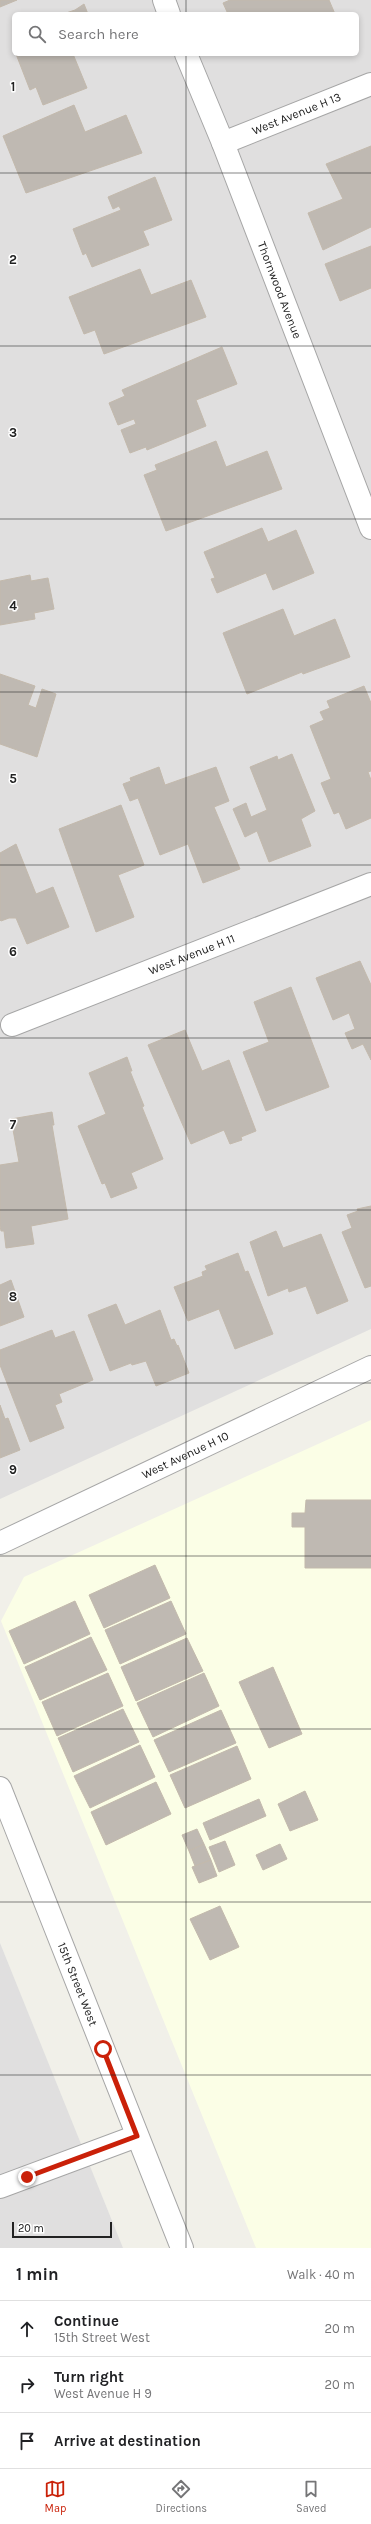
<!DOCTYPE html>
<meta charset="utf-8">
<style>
body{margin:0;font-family:Karla,sans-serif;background:#f2f2f2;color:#202124}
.scale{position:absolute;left:12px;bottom:10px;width:100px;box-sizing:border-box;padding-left:4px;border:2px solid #222;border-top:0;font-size:11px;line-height:14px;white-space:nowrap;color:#222;-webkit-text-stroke:3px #fff;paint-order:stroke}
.stop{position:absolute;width:12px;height:12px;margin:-9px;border:3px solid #ca2109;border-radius:50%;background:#fff}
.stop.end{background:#ca2109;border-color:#fff;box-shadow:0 1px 4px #0008}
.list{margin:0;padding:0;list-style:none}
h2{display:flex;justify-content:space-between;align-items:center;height:52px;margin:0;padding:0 16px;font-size:17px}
h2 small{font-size:13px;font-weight:400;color:#757577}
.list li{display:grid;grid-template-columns:26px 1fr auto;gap:12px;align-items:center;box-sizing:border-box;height:56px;padding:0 16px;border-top:1px solid #e0e0e0}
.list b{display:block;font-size:15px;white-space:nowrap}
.list p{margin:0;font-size:13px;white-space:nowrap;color:#757577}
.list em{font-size:13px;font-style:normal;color:#757577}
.icon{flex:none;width:22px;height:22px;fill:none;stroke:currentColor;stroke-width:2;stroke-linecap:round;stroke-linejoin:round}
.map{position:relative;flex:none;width:371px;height:2248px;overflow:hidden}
.search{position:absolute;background:#fff;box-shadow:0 2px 6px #0003;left:12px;right:12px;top:12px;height:44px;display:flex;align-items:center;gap:10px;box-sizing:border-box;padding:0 14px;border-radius:6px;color:#757577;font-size:15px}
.sheet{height:220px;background:#fff}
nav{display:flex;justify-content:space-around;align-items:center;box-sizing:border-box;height:56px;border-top:1px solid #e0e0e0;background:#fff;font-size:11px;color:#757577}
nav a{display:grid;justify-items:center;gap:2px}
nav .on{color:#ca2109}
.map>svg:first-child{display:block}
.residential{fill:#e0dfdf;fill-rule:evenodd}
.education{fill:#fbfee6}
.building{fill:#bfb9b2;stroke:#c3b9ac}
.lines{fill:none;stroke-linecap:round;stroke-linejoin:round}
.minor-casing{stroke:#a6a6a6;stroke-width:24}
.tertiary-casing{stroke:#a6a6a6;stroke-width:24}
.minor{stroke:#fff;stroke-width:22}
.tertiary{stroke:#fff;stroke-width:22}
.route{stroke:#ca2109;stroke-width:5}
.grid{fill:none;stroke:#222;stroke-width:1;stroke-opacity:0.55}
.labels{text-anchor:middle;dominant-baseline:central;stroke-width:3;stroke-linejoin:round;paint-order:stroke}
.street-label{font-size:12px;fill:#222;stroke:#fff}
.grid-label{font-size:13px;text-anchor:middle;font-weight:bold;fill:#222;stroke:#fff;stroke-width:3;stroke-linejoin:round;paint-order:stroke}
</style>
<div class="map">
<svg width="371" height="2248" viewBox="0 0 371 2248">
<rect width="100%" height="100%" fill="#f1f0e9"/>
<!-- residential -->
<g class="residential">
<path d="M0 0H371V1329L0 1499ZM14 14H357V54H14Z"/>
<path d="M0 1943 123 2248H0Z"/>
</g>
<!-- education -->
<path class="education" d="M371 1420V2248H256L1 1621 24 1577Z"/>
<!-- building -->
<g class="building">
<path d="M0 0H17L0 7Z"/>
<path d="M230 0H329L335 14H228L223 3Z"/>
<path d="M84 4 88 14H63L75 10Z"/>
<path d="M16 54H73L87 88 43 105 36 87 30 90Z"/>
<path d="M74 105 85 132 126 115 142 153 26 193 3 136Z"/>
<path d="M371 146V227L323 250 308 213 343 199 326 164Z"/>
<path d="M155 177 172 220 143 231 149 245 92 267 86 253 83 255 73 229 121 210 119 206 113 209 108 197Z"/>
<path d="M371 246V288L340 301 325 264Z"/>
<path d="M140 269 151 295 191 280 206 317 104 354 95 330 84 334 69 297Z"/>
<path d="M222 347 237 384 196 400 206 426 147 450 146 447 130 453 121 430 136 424 134 419 118 425 109 403 125 396 122 390Z"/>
<path d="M216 441 226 467 267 451 282 489 166 531 144 475 157 470 155 465Z"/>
<path d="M262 528 268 542 296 530 314 573 273 590 266 573 217 593 211 579 215 578 204 552Z"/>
<path d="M30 575 31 581 48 578 54 609 34 613 35 619 0 625V581Z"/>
<path d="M283 609 294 636 335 619 350 657 303 674 302 672 247 694 223 633Z"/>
<path d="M0 674 35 686 28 705 36 708 42 689 56 694 37 757 0 744Z"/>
<path d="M364 686 371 703V771L368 772 371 780V818L346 829 339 812 334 814 321 783 331 779 310 726 324 720 320 712 330 708 327 701Z"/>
<path d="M292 754 315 811 301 819 311 846 269 862 257 831 245 837 233 809 246 803 251 817 267 810 250 767 277 756 278 760Z"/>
<path d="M159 767 165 785 216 767 229 801 214 807 240 869 203 883 188 844 160 855 138 798 130 801 123 784 131 781 130 778Z"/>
<path d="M121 805 144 865 118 875 134 917 96 932 59 829Z"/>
<path d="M16 844 36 894 53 887 69 927 27 944 16 918H9L1 921 0 920V853Z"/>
<path d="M360 961 371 985V1060L363 1044 352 1049 345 1033 355 1029 349 1013 333 1020 316 978Z"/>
<path d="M291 987 329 1087 266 1111 243 1052 269 1042 254 1002Z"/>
<path d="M185 1030 202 1071 229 1060 256 1131 241 1137 242 1140 230 1144 224 1130 191 1144 148 1045Z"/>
<path d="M127 1057 132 1071H130L144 1106 142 1107 163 1159 131 1173 137 1188 111 1198 105 1183 102 1184 78 1126 106 1114 89 1073Z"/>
<path d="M52 1112 54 1125H52L68 1219 31 1226 34 1244 6 1248 4 1231H1L0 1226V1165L19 1162 11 1119Z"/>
<path d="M371 1206V1286L365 1288 342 1232 352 1228 347 1215 358 1211 357 1209Z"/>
<path d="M276 1231 283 1248 321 1234 348 1301 317 1314 306 1286 289 1292 288 1288 268 1296 250 1242Z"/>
<path d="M238 1253 245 1272 248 1271 273 1334 235 1349 219 1309 188 1321 174 1287 203 1276 202 1272 207 1270 205 1266Z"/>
<path d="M11 1280 24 1317 0 1326V1285Z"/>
<path d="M116 1304 125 1325 160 1310 171 1340 174 1339 177 1346 178 1345 189 1373 156 1386 146 1361 132 1365 131 1363 110 1371 88 1315Z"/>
<path d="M52 1330 55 1338 74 1331 93 1380 59 1394 62 1402 55 1405 64 1428 30 1442 0 1365V1350Z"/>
<path d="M0 1405 5 1419 8 1418 20 1450 0 1458Z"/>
<path d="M306 1500H371V1568H305V1527H292V1513H305Z"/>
<path d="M155 1565 170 1598 104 1628 89 1595Z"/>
<path d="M75 1601 90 1634 24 1664 9 1631Z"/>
<path d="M171 1601 186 1634 120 1664 105 1630Z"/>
<path d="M91 1637 107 1670 40 1700 25 1667Z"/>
<path d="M187 1638 203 1671 136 1701 121 1667Z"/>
<path d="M273 1667 302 1734 269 1748 239 1682Z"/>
<path d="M108 1673 123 1706 57 1736 42 1702Z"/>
<path d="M204 1673 219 1706 153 1737 137 1703Z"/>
<path d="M123 1709 139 1742 73 1772 58 1738Z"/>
<path d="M221 1710 236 1743 169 1772 154 1740Z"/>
<path d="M140 1745 155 1777 90 1808 74 1776Z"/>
<path d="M237 1746 251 1779 185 1808 170 1775Z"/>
<path d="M156 1782 171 1814 106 1845 91 1812Z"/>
<path d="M305 1791 318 1820 290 1831 278 1804Z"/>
<path d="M259 1799 266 1816 210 1840 203 1823Z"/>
<path d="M197 1829 204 1844 189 1851 182 1835Z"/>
<path d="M225 1841 235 1865 219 1872 209 1847Z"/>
<path d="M204 1844 211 1860 195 1866 189 1851Z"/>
<path d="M280 1844 287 1859 263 1870 256 1855Z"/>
<path d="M211 1860 217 1876 199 1883 192 1867Z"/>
<path d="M220 1906 239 1947 210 1960 190 1919Z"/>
</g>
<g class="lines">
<defs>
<g id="minor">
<path d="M164 0 169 14"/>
<path id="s1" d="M186 54 223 143 371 528"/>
<path id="s2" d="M223 143 371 84"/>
<path id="s3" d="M12 1025 371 884"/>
<path id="s4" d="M0 1543 371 1367"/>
<path d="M0 2187 137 2136"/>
</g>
<g id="tertiary">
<path id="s5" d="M0 1788 182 2248"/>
</g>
</defs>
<!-- minor casing -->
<use href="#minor" class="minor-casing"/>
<!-- tertiary casing -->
<use href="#tertiary" class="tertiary-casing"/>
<!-- minor -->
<use href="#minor" class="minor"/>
<!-- tertiary -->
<use href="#tertiary" class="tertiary"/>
</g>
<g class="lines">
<!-- route -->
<path class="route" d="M27 2177 137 2136 103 2049"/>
</g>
<!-- grid -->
<path class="grid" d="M186 0V14M186 54V2248M0 173H371M0 346H371M0 519H371M0 692H371M0 865H371M0 1038H371M0 1210H371M0 1383H371M0 1556H371M0 1729H371M0 1902H371M0 2075H371"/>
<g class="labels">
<!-- street labels -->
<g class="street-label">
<text stroke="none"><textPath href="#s2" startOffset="79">West Avenue H 13</textPath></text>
<text stroke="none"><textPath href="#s1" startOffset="254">Thornwood Avenue</textPath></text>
<text stroke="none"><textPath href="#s3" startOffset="193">West Avenue H 11</textPath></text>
<text stroke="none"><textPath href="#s4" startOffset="205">West Avenue H 10</textPath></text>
<text stroke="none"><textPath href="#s5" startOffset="211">15th Street West</textPath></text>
</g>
</g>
<g class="grid-label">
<text x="13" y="91">1</text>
<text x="13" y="264">2</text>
<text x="13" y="437">3</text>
<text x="13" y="610">4</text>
<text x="13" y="783">5</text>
<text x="13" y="956">6</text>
<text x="13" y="1129">7</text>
<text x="13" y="1301">8</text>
<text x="13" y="1474">9</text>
</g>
</svg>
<div class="scale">20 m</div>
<div class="stop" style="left:103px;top:2049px"></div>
<div class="stop end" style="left:27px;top:2177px"></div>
<div class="search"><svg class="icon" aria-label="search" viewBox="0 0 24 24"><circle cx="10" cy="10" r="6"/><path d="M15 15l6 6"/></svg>Search here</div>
</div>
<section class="sheet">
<h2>1 min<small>Walk · 40 m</small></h2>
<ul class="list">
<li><svg class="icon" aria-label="ahead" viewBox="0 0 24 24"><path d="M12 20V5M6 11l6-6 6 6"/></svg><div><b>Continue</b><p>15th Street West</p></div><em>20 m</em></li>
<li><svg class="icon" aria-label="right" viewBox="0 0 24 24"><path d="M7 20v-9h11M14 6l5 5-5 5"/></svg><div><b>Turn right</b><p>West Avenue H 9</p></div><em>20 m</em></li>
<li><svg class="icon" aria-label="arrive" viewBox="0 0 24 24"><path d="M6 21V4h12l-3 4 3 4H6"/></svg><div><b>Arrive at destination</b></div></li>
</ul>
</section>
<nav>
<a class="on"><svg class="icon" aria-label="map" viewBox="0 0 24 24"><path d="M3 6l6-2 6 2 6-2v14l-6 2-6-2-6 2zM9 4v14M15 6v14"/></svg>Map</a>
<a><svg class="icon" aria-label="directions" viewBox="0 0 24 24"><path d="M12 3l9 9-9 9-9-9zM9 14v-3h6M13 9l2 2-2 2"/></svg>Directions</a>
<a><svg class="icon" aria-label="saved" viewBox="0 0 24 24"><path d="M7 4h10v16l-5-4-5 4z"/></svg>Saved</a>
</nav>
